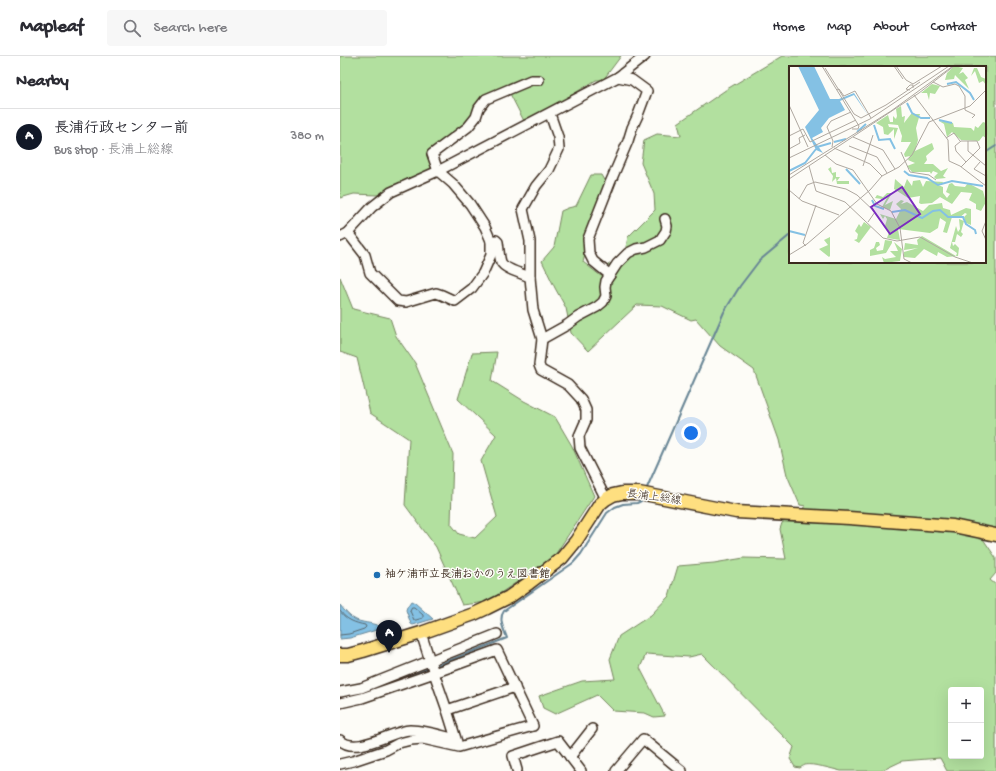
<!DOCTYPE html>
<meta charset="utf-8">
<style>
body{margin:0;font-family:"Gochi Hand","Klee One",sans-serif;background:#f7f7f7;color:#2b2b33}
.controls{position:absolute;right:12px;bottom:12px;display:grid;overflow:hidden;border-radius:4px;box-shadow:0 4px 16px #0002}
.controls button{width:36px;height:36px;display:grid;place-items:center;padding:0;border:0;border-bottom:1px solid #e1e1e2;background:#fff;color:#2b2b33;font:20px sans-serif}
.you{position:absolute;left:351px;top:377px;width:14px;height:14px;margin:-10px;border:3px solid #fff;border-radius:50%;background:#1a73e8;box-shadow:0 0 0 6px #1a73e833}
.badge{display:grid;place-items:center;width:26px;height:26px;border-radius:50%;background:#111827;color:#fff;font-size:13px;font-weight:700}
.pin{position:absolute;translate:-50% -33px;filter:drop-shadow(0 1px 2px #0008)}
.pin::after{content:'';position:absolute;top:21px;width:14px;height:12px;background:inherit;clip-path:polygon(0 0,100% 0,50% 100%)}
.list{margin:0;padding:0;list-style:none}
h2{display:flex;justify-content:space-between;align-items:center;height:52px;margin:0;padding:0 16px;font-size:17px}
h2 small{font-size:13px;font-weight:400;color:#7c7c81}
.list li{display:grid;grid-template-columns:26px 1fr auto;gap:12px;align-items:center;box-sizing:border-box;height:56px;padding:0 16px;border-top:1px solid #e1e1e2}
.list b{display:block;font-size:15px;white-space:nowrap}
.list p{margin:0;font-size:13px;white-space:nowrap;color:#7c7c81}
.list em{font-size:13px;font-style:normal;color:#7c7c81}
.icon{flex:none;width:22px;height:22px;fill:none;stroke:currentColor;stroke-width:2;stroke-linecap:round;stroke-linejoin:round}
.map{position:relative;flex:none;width:656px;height:715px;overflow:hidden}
header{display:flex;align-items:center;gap:24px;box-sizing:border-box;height:56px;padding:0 20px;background:#fff;border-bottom:1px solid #e1e1e2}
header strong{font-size:19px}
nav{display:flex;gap:22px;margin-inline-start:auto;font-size:14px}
.search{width:280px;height:36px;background:#f7f7f7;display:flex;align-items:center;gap:10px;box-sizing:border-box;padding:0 14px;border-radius:4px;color:#7c7c81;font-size:15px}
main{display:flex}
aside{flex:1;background:#fff}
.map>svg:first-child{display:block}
.green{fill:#b2e09f;stroke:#76855e;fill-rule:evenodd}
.water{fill:#84c1e4;stroke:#678595}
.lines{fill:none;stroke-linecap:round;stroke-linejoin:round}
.shore{stroke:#58666d;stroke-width:1}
.stream{stroke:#678595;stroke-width:2}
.minor-casing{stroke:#3b2a1e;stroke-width:12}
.major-casing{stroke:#3b2a1e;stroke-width:15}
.minor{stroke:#fdfcf7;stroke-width:9}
.major{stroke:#fedf80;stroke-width:12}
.poi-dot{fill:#1f6fb2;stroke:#fdfcf7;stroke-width:1.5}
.labels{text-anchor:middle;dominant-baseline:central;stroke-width:3;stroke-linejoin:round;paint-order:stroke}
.street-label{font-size:11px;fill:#3b2a1e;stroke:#fdfcf7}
.poi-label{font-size:11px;font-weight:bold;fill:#3b2a1e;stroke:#fdfcf7;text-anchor:start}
.inset-river{fill:none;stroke:#84c1e4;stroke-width:2}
.inset-road{fill:none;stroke:#afa8a0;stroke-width:1}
.view{fill:#7b2cbf;fill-opacity:0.15;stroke:#7b2cbf;stroke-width:2}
.inset-edge{fill:none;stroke:#3b2a1e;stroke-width:2}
</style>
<header>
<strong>Mapleaf</strong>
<div class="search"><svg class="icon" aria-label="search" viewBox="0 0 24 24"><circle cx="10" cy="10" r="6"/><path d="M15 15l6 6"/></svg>Search here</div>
<nav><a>Home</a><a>Map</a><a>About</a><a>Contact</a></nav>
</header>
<main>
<aside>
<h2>Nearby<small></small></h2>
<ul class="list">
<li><span class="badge">A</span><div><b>長浦行政センター前</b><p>Bus stop · 長浦上総線</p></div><em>380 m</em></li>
</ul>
</aside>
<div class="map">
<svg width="656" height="715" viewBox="0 0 656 715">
<rect width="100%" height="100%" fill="#fdfcf7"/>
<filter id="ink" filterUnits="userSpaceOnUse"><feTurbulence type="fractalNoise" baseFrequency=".025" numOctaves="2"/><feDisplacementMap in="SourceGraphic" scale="8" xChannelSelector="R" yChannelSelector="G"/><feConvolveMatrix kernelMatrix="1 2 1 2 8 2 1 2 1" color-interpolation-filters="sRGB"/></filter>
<g filter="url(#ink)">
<!-- green -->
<g class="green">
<path d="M0 0H281L263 24H256L227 42 184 65 166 30 125 69 90 96 95 111 37 139 14 138 0 142Z"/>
<path d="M442 0H656V476L643 483 656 502V517L650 524 656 529V715H607L600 702 562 705 541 715H501C493 713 472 707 465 709 463 710 461 711 460 712L455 711 450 703 454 691 362 598 349 601 306 598 300 612 325 660 314 661 305 657 273 655 257 639 215 658 203 652 199 640 242 625 275 623 270 603 279 580 311 559 329 540 338 510 374 507 404 502 446 503 440 473 442 467 466 450 460 449 447 419 439 384 414 314 380 290 356 263 351 264 322 250 297 249 248 295 231 277 226 252 215 232 202 205 214 191 221 155 228 152 236 150 251 119H261L265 126 243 206 261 220 268 209 273 206 282 211 288 181 315 154 314 138 301 107 304 84 317 78 341 80 338 67 387 33ZM450 11H645V206H450ZM611 634H641V700H611Z"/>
<path d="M0 221 13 253 50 262 56 280 75 307 113 398 111 468 119 478 135 482 157 461 141 405 156 379 118 343 132 297 157 296 152 325 184 345 215 361 232 390 254 440 213 502 147 546 122 549 96 491 65 449 69 383 30 357 17 302 0 296Z"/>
</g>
<!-- water -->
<g class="water">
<path d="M71 545 75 547 93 563 73 569 71 568 66 554 67 551Z"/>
<path d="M0 549C4 554 9 561 16 564 26 568 33 566 43 572L10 582 0 583Z"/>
</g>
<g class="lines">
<!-- shore -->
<g class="shore">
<path d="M72 551H74L83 559V562L76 564H74L70 555Z"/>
<path d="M0 555C6 564 15 567 25 569L26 571 24 573 9 578 0 579"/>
</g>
<!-- stream -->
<g class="stream">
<path d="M645 97 656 90"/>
<path d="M306 434 384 256 400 230 419 205 450 179"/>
<path d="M95 610 167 582C164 574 158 563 164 555L233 507 241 498 267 457 275 451 283 448 297 447 301 445 302 442"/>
<path d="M54 626 89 612"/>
</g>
<defs>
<g id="minor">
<path d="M210 58 218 81 219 93 209 114 196 130 183 153 190 185V221L193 254 202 283 199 309 201 314 228 329 241 343 246 354V364L239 380 240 392 266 443"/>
<path d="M8 177 25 199 30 217 58 245 66 246 96 237 102 239 115 245 132 232 143 217 151 199V185L145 171 130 148 113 128 98 115 92 98 128 71 136 61 139 52 146 43 191 24H199"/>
<path d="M0 181 8 177 32 151 51 136 98 115 278 21 305 0"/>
<path d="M151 185 156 184 158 186C159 192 159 200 161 206 164 213 183 218 190 221"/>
<path d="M270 219 253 205 249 197 248 183 270 127 288 85 292 72 298 59 307 35 292 24 278 21"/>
<path d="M202 283 227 269 238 261 257 251 263 246 266 240 265 231 266 225 277 208 288 197 296 193 306 191 320 184 326 175 327 170 325 163"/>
<path d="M81 577 94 617 107 654 117 686"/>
<path d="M0 636 21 632 157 578"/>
<path d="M0 647 22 642 94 617 157 594 193 670 119 691 83 683 71 684 59 687 46 694 13 705 0 708"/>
<path d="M107 654 175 631"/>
<path d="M0 684C16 700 51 675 70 674 86 674 100 679 115 683"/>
<path d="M230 701 252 673"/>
<path d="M177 714 173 700 218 685 241 715"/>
<path d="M276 715 303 683 342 715"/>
</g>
<path id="major" d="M0 599H8L23 595 81 577 134 558 147 552 169 541 189 527 222 502 236 485 260 448 266 443 273 439 282 437H299L396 456 509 462 613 470 656 479"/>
</defs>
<!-- minor casing -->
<use href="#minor" class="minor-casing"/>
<!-- major casing -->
<use href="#major" class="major-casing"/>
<!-- minor -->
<use href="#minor" class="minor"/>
<!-- major -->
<use href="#major" class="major"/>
</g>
</g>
<!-- markers -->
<circle class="poi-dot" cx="37" cy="519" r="4"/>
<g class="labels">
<!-- street labels -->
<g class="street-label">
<text transform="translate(314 442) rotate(8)">長浦上総線</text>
</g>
<!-- poi labels -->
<g class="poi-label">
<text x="45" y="519">袖ケ浦市立長浦おかのうえ図書館</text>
</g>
</g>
<!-- overview -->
<g transform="translate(449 10)">
<rect width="197" height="197" fill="#fdfcf7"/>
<path d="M165 0 174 2 170 8 174 6 179 12 176 14 180 23 166 9 165 13 156 14 158 7ZM185 2H188L192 11 197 13V19L194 15 190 17 186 5 182 10ZM143 18 151 20 146 28 141 27 140 34 138 27H132ZM112 40 113 51 116 50 115 57 122 48H131L127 62 129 74 126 85 143 77 145 83 137 90 138 94 135 98H144L152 105 159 102 154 110 157 112 147 113 145 111 149 107 144 105 142 108 141 106H123L118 100 126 97 119 94 121 90 116 91 115 88 122 76H112L113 70 109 59 99 58 100 61 109 62 105 73V63L99 69 95 68 94 61 87 57 99 49 101 56H104V50L107 53 108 50 107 43ZM150 55 164 57 165 61 182 62 185 65 186 60 189 62 194 56 197 57V72L194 70 190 75 172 74 163 66 158 71 155 58ZM42 101 43 107 47 106V111H51L48 115H60V118H48L47 112 43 116 44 110 39 103ZM106 113 115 121 118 113 123 120 124 115 131 114 134 121 137 115 155 116 149 119 154 121V127L158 132 161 128 157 126 160 118 163 117 166 120 176 121 179 117 194 125 197 136 192 145 187 143V138L180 134 183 127 172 126 163 138 151 131 143 137 132 138 130 137 131 130 119 132 105 123ZM98 127H103L96 139 104 135 101 144 93 141 100 128 93 133 86 132 88 129 94 131ZM112 134 115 135 112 138 118 136 134 145 140 139 153 137 154 142 161 144 162 149 177 142 182 143V159L177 157 175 151 178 148 176 147 170 152 163 151 158 167 154 166 157 156 151 152 149 162 141 167 109 163 111 174 98 172 100 166 96 160 98 153 96 150 94 153 91 148 107 153 112 143 107 138ZM170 153 175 155 172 166 174 168 172 171 168 168 166 176H163L164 180 166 178 170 182 169 190 158 191 149 186 148 190 135 183 126 192 115 191V186L129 182 115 184 116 177 129 179 128 174 133 170 167 190 168 187 161 182 167 160 169 166 171 163ZM75 156 82 161 70 177 65 174 68 173 69 168 66 165 70 158 72 161ZM41 171V190L40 191 30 183 39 179 35 174ZM96 174 103 175V177L97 187 81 190V184L85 182 87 176H90L91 179 87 182 88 185 94 184ZM105 176 113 183 111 195 95 197 93 191 96 193 107 191 101 185H109Z" fill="#b2e09f"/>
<path d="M9 0H25L41 33H50L65 27 79 49 65 29 51 35 56 44 40 52 32 62 34 66 23 72 34 87 27 84 16 61 30 44Z" fill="#84c1e4"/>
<path class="inset-river" d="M158 18 167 16 181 27 185 34M118 37 123 47 132 52H141M150 54 163 57M85 59 90 74 101 73 106 83M68 66 77 58M45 76 57 73M28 81 42 77M57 103 71 118M0 105 16 97 27 83M115 105 120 109 138 112 149 119 163 115 194 120M83 134 86 140 95 143M103 146 116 144 133 152 144 145 151 144 159 151H174L177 158 186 164 187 168M0 165 16 169"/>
<path class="inset-road" d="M33 0 70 60 69 63H63M105 0 114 13M107 0 117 14 124 18 153 0M36 2 65 48 72 52 97 39 131 16M144 16 154 21 166 18 170 20 176 30V44L186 49 183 52M48 24 50 23 55 30 66 25 82 52M121 24 117 23 121 19H124V22M125 29 159 74 160 95 171 100 197 120M0 39 19 81M0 70 14 63 21 76 67 54M64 71 94 84 106 103M157 72 165 67 171 75M179 75V85L197 100M60 80 88 91 98 107M43 81 44 75 38 61 42 55 62 46M45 82 81 98 93 110M0 83 11 77 10 72 16 69M112 86 121 106 140 109 147 114M36 89 47 98 64 104 88 138 102 145 111 162 115 193 123 197M0 92 81 53 160 0M191 96 185 103 197 110M20 100 27 125 56 136 94 172 108 175 131 171 166 191 184 197M74 100 84 69M172 101 191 82 188 75H172L166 80 167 85 177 96M0 109 102 45 164 0M0 113 130 27 165 0M0 124 13 135 50 149M10 133 18 119 26 116 57 123 68 129 86 146 79 156M197 155 193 165 197 174M17 180 14 177 27 139M0 189 18 178 81 124 93 110 110 101 123 89 140 56 181 40 197 24"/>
<path class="view" d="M113 121 131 148 101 168 82 141Z"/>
<rect width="197" height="197" class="inset-edge"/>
</g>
</svg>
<div class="controls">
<button>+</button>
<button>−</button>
</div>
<div class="you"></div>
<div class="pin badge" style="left:49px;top:597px">A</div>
</div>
</main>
